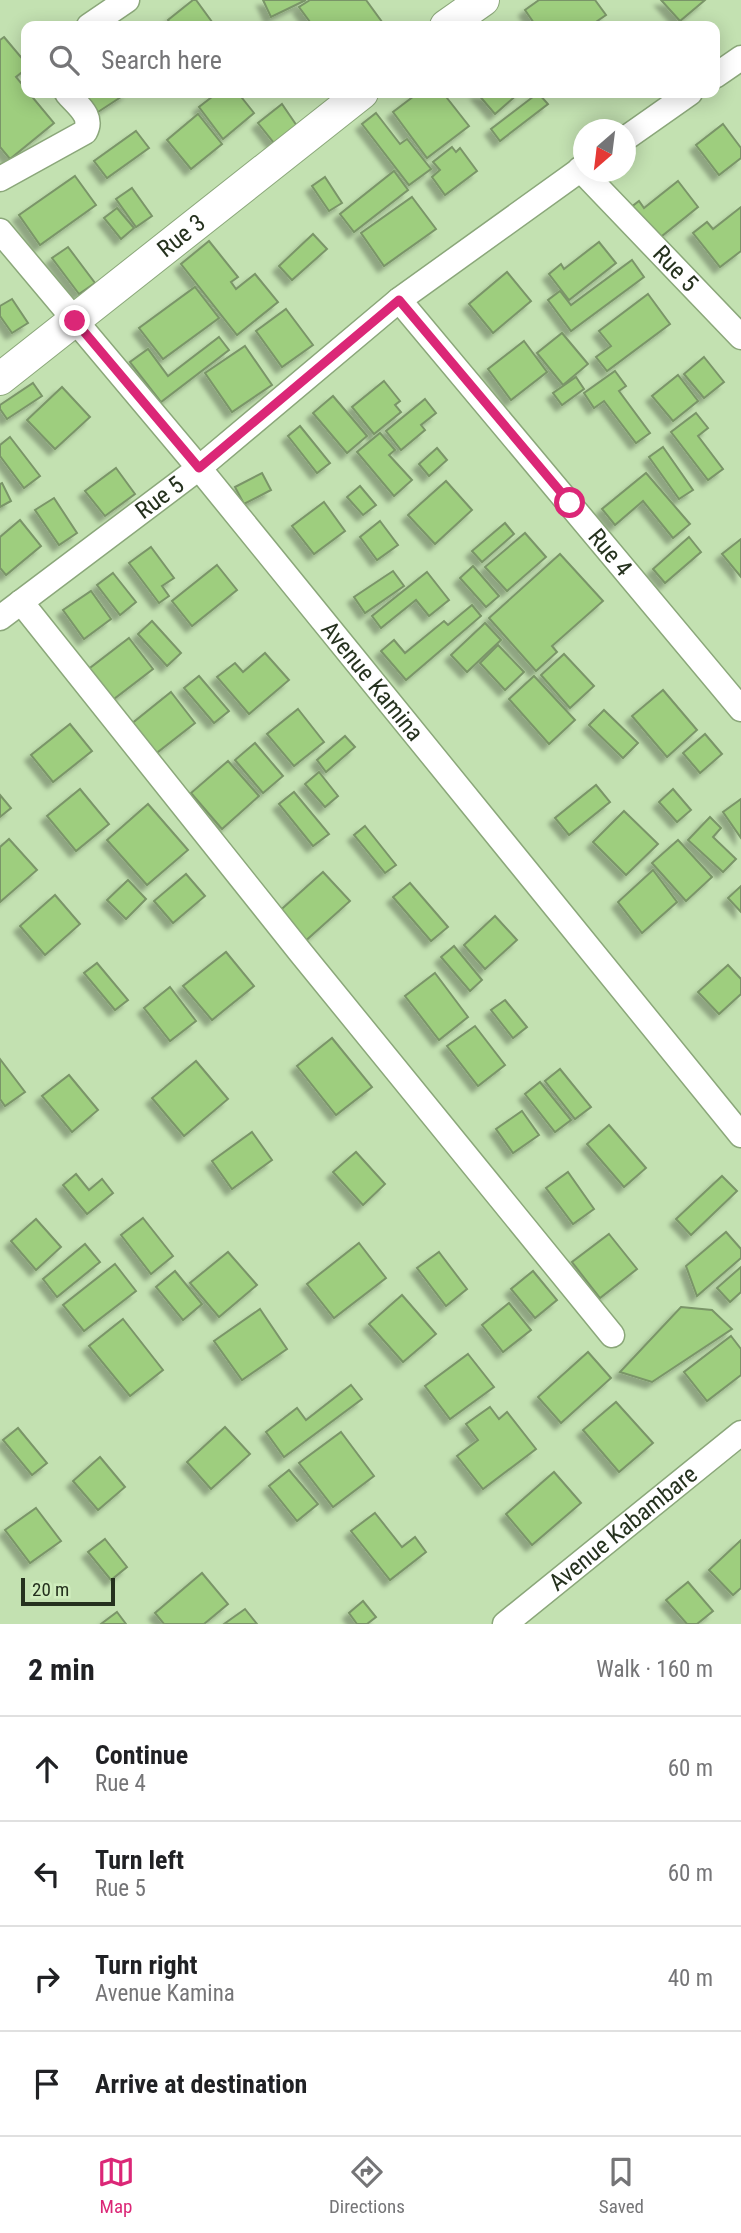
<!DOCTYPE html>
<meta charset="utf-8">
<style>
body{margin:0;font-family:"Roboto Condensed",sans-serif;background:#f6f6f6;color:#202124}
.compass{position:absolute;left:573px;top:119px;width:63px;height:63px;border-radius:50%;background:#fff;box-shadow:0 4px 18px #0003;rotate:208deg}
.scale{position:absolute;left:21px;bottom:18px;width:94px;box-sizing:border-box;padding-left:7px;border:4px solid #25311e;border-top:0;font-size:19px;line-height:24px;white-space:nowrap;color:#25311e;-webkit-text-stroke:5px #d0eebe;paint-order:stroke}
.stop{position:absolute;width:21px;height:21px;margin:-16px;border:5px solid #db2777;border-radius:50%;background:#fff}
.stop.end{background:#db2777;border-color:#fff;box-shadow:0 2px 7px #0008}
.list{margin:0;padding:0;list-style:none}
h2{display:flex;justify-content:space-between;align-items:center;height:91px;margin:0;padding:0 28px;font-size:30px}
h2 small{font-size:23px;font-weight:400;color:#757577}
.list li{display:grid;grid-template-columns:46px 1fr auto;gap:21px;align-items:center;box-sizing:border-box;height:105px;padding:0 28px;border-top:2px solid #e0e0e0}
.list b{display:block;font-size:26px;white-space:nowrap}
.list p{margin:0;font-size:23px;white-space:nowrap;color:#757577}
.list em{font-size:23px;font-style:normal;color:#757577}
.icon{flex:none;width:38px;height:38px;fill:none;stroke:currentColor;stroke-width:2;stroke-linecap:round;stroke-linejoin:round}
.map{position:relative;flex:none;width:741px;height:1624px;overflow:hidden}
.search{position:absolute;background:#fff;box-shadow:0 4px 18px #0003;left:21px;right:21px;top:21px;height:77px;display:flex;align-items:center;gap:18px;box-sizing:border-box;padding:0 24px;border-radius:14px;color:#757577;font-size:26px}
.sheet{height:511px;background:#fff}
nav{display:flex;justify-content:space-around;align-items:center;box-sizing:border-box;height:98px;border-top:2px solid #e0e0e0;background:#fff;font-size:19px;color:#757577}
nav a{display:grid;justify-items:center;gap:4px}
nav .on{color:#db2777}
.map>svg:first-child{display:block}
.building{fill:#9ece7e;stroke:#7a9568;stroke-width:2;filter:url(#shadow)}
.lines{fill:none;stroke-linecap:round;stroke-linejoin:round}
.minor-casing{stroke:#8ba77a;stroke-width:27}
.tertiary-casing{stroke:#8ba77a;stroke-width:34}
.minor{stroke:#fff;stroke-width:24}
.tertiary{stroke:#fff;stroke-width:32}
.route{stroke:#db2777;stroke-width:9}
.labels{text-anchor:middle;dominant-baseline:central;stroke-width:6;stroke-linejoin:round;paint-order:stroke}
.street-label{font-size:24px;fill:#25311e;stroke:#d0eebe}
</style>
<div class="map">
<svg width="741" height="1624" viewBox="0 0 741 1624">
<defs>
<filter id="shadow"><feDropShadow dx="-6" dy="6" stdDeviation="2" flood-color="#0004"/></filter>
</defs>
<rect width="100%" height="100%" fill="#c3e1b1"/>
<!-- building -->
<g class="building">
<path d="M193 0H196L215 26H172L168 20Z"/>
<path d="M263 0H306L271 17Z"/>
<path d="M310 0H366L385 26H313L299 7Z"/>
<path d="M539 0H595L606 15 590 26H536L525 10Z"/>
<path d="M661 0H705L680 21Z"/>
<path d="M4 37 26 63V69L16 77 26 89V93H29L54 123 10 159 0 147V40Z"/>
<path d="M85 93H127L98 112Z"/>
<path d="M217 93H238L254 113 223 139 199 107Z"/>
<path d="M418 93H443L469 126 427 158 393 112Z"/>
<path d="M477 93H519L495 114Z"/>
<path d="M538 93 548 104 500 141 491 129Z"/>
<path d="M282 104 297 126 274 143 258 123Z"/>
<path d="M376 113 400 144 407 139 431 169 409 185 362 124Z"/>
<path d="M198 114 222 144 191 169 167 140Z"/>
<path d="M723 124 741 148V158L719 175 696 145Z"/>
<path d="M136 131 149 148 107 178 94 161Z"/>
<path d="M452 147 456 152 460 148 477 171 445 195 432 177 440 170 433 162Z"/>
<path d="M394 171 408 190 354 232 340 214Z"/>
<path d="M75 176 96 205 40 245 19 215Z"/>
<path d="M325 177 342 203 329 211 312 186Z"/>
<path d="M678 181 698 207 652 244 626 211 639 201 644 208Z"/>
<path d="M132 188 152 216 136 227 116 199Z"/>
<path d="M412 197 436 229 384 266 361 233Z"/>
<path d="M741 207V251L720 267 693 233 707 222 713 229Z"/>
<path d="M117 208 134 228 121 239 104 218Z"/>
<path d="M313 234 327 249 292 280 279 266Z"/>
<path d="M209 241 238 277 231 282 236 289 255 274 278 302 237 335 181 264Z"/>
<path d="M599 242 616 263 569 300 549 274 561 264 564 269Z"/>
<path d="M68 247 95 283 79 294 52 258Z"/>
<path d="M632 260 644 277 571 331 548 300 560 291 571 305Z"/>
<path d="M507 272 531 301 493 333 469 304Z"/>
<path d="M195 287 219 318 163 359 139 328Z"/>
<path d="M648 294 670 324 607 371 596 357 611 346 599 331Z"/>
<path d="M12 299 28 323 12 333 0 316V306Z"/>
<path d="M286 309 313 345 282 367 256 331Z"/>
<path d="M562 333 588 364 563 385 537 353Z"/>
<path d="M219 337 229 350 161 402 130 362 148 349 168 376Z"/>
<path d="M524 341 547 372 511 400 488 369Z"/>
<path d="M245 346 272 385 232 412 205 373Z"/>
<path d="M704 357 724 382 704 398 684 374Z"/>
<path d="M615 371 626 386 619 391 650 433 636 443 604 401 594 408 584 393Z"/>
<path d="M678 375 698 401 673 421 652 396Z"/>
<path d="M576 377 584 389 562 405 553 393Z"/>
<path d="M384 381 400 401 395 405 401 412 374 434 352 407Z"/>
<path d="M33 383 42 396 7 419 0 409V405Z"/>
<path d="M62 387 90 417 55 449 27 420Z"/>
<path d="M333 396 367 436 347 453 313 413Z"/>
<path d="M425 399 436 413 421 425 425 430 401 450 386 431Z"/>
<path d="M696 413 708 428 698 436 723 469 708 480 671 432Z"/>
<path d="M300 426 330 463 317 473 288 436Z"/>
<path d="M380 433 395 450 389 455 412 480 394 496 357 452Z"/>
<path d="M10 437 40 476 24 488 0 456V445Z"/>
<path d="M663 447 693 490 679 499 649 457Z"/>
<path d="M437 448 447 460 429 476 419 464Z"/>
<path d="M116 468 135 494 105 516 85 491Z"/>
<path d="M262 473 271 490 244 504 235 487Z"/>
<path d="M646 473 690 524 673 538 643 501 615 525 602 509Z"/>
<path d="M446 481 472 510 435 544 408 515Z"/>
<path d="M2 483 11 501 0 507V484Z"/>
<path d="M360 486 376 505 363 515 347 497Z"/>
<path d="M54 498 77 533 59 545 35 510Z"/>
<path d="M324 502 345 531 314 554 292 526Z"/>
<path d="M20 520 41 546 6 575 0 568V537Z"/>
<path d="M380 521 398 545 377 560 360 537Z"/>
<path d="M505 523 514 534 482 562 472 551Z"/>
<path d="M525 533 546 557 507 591 485 567Z"/>
<path d="M689 537 701 552 665 583 653 569Z"/>
<path d="M741 539V577L722 554Z"/>
<path d="M151 547 174 578 162 586 169 596 159 603 129 563Z"/>
<path d="M560 554 603 601 552 646 557 652 536 671 489 618Z"/>
<path d="M217 565 237 590 192 626 172 601Z"/>
<path d="M473 566 499 596 486 607 460 578Z"/>
<path d="M393 571 404 586 365 613 354 597Z"/>
<path d="M427 572 449 600 429 616 416 600 381 628 372 616Z"/>
<path d="M113 573 136 602 120 615 97 585Z"/>
<path d="M91 591 111 619 84 639 63 610Z"/>
<path d="M472 605 481 616 406 680 381 651 394 640 405 653 444 621 448 625Z"/>
<path d="M152 621 181 653 167 666 138 634Z"/>
<path d="M485 623 501 640 467 672 451 655Z"/>
<path d="M129 638 153 669 110 702 86 671Z"/>
<path d="M498 645 524 672 505 690 480 663Z"/>
<path d="M265 653 289 680 249 714 217 677 235 663 243 672Z"/>
<path d="M564 654 594 686 570 708 541 675Z"/>
<path d="M199 676 229 711 214 723 184 688Z"/>
<path d="M534 676 575 720 549 744 509 699Z"/>
<path d="M663 690 697 730 667 757 632 716Z"/>
<path d="M171 692 195 723 154 755 130 725Z"/>
<path d="M298 709 324 742 294 766 267 734Z"/>
<path d="M604 710 638 743 623 758 589 725Z"/>
<path d="M70 724 92 751 53 782 31 755Z"/>
<path d="M705 734 722 754 700 773 683 753Z"/>
<path d="M345 736 355 747 326 772 317 760Z"/>
<path d="M255 743 283 776 263 793 235 760Z"/>
<path d="M228 761 259 796 222 829 191 793Z"/>
<path d="M319 772 338 796 325 807 305 784Z"/>
<path d="M596 785 610 802 569 835 555 818Z"/>
<path d="M80 789 109 824 76 851 47 816Z"/>
<path d="M673 789 691 810 677 822 659 802Z"/>
<path d="M294 792 329 834 313 846 279 804Z"/>
<path d="M0 795 11 808 0 817Z"/>
<path d="M741 799V838L723 812Z"/>
<path d="M148 804 188 850 147 885 107 840Z"/>
<path d="M624 811 658 844 626 875 593 842Z"/>
<path d="M710 817 721 828 713 837 736 859 723 872 688 840Z"/>
<path d="M365 826 396 865 385 873 354 835Z"/>
<path d="M9 839 37 870 0 902V847Z"/>
<path d="M678 840 712 877 686 901 652 863Z"/>
<path d="M653 870 677 902 642 933 618 902Z"/>
<path d="M323 872 350 901 302 944 275 915Z"/>
<path d="M186 874 205 896 173 923 154 901Z"/>
<path d="M128 880 146 899 126 919 107 900Z"/>
<path d="M410 883 448 927 431 941 393 897Z"/>
<path d="M741 886V912L728 898Z"/>
<path d="M55 895 80 924 45 955 20 926Z"/>
<path d="M495 916 517 940 485 969 464 945Z"/>
<path d="M454 946 482 980 470 991 441 957Z"/>
<path d="M226 952 254 986 212 1020 183 986Z"/>
<path d="M97 963 128 1000 115 1010 84 973Z"/>
<path d="M728 965 741 979V994L719 1014 698 992Z"/>
<path d="M435 973 468 1017 439 1040 405 996Z"/>
<path d="M170 987 196 1021 170 1041 144 1008Z"/>
<path d="M505 1000 527 1027 513 1038 491 1010Z"/>
<path d="M475 1026 505 1065 478 1086 447 1046Z"/>
<path d="M332 1038 372 1087 336 1115 297 1066Z"/>
<path d="M0 1059 25 1092 5 1106 0 1099Z"/>
<path d="M196 1061 228 1099 184 1136 152 1098Z"/>
<path d="M560 1069 591 1107 575 1119 545 1081Z"/>
<path d="M69 1075 98 1110 72 1132 42 1096Z"/>
<path d="M540 1082 571 1120 555 1132 525 1094Z"/>
<path d="M522 1111 539 1135 513 1153 496 1129Z"/>
<path d="M609 1125 646 1168 624 1187 587 1144Z"/>
<path d="M252 1132 272 1160 232 1189 212 1161Z"/>
<path d="M356 1152 385 1184 363 1205 333 1172Z"/>
<path d="M568 1172 594 1209 573 1224 546 1188Z"/>
<path d="M76 1174 89 1190 102 1179 113 1193 87 1214 63 1185Z"/>
<path d="M722 1176 737 1191 691 1235 676 1219Z"/>
<path d="M143 1218 173 1256 151 1274 121 1235Z"/>
<path d="M36 1219 61 1247 36 1270 11 1241Z"/>
<path d="M726 1232 741 1249V1258L697 1296 686 1266Z"/>
<path d="M609 1234 637 1269 600 1298 572 1262Z"/>
<path d="M359 1243 386 1278 334 1318 307 1284Z"/>
<path d="M85 1244 100 1262 57 1297 43 1279Z"/>
<path d="M228 1252 257 1285 219 1317 190 1283Z"/>
<path d="M439 1252 467 1289 446 1306 417 1268Z"/>
<path d="M115 1264 136 1291 84 1331 63 1305Z"/>
<path d="M741 1267V1292L730 1302 717 1288Z"/>
<path d="M175 1271 202 1304 183 1320 156 1287Z"/>
<path d="M533 1271 557 1300 535 1318 511 1289Z"/>
<path d="M402 1295 436 1334 403 1362 369 1324Z"/>
<path d="M509 1303 531 1330 503 1352 482 1325Z"/>
<path d="M681 1307 712 1310 732 1329 652 1382 620 1372Z"/>
<path d="M260 1309 287 1349 242 1380 214 1341Z"/>
<path d="M123 1319 163 1370 130 1396 89 1346Z"/>
<path d="M731 1336 741 1349V1375L707 1401 684 1372Z"/>
<path d="M588 1352 611 1378 561 1423 538 1397Z"/>
<path d="M468 1354 494 1387 450 1419 425 1386Z"/>
<path d="M351 1385 362 1399 284 1457 266 1432 297 1408 306 1420Z"/>
<path d="M616 1402 653 1443 619 1472 583 1430Z"/>
<path d="M490 1407 499 1419 507 1412 536 1449 483 1489 457 1456 478 1440 466 1424Z"/>
<path d="M225 1427 250 1454 211 1489 187 1462Z"/>
<path d="M18 1428 47 1463 32 1475 3 1440Z"/>
<path d="M341 1432 374 1476 333 1507 299 1463Z"/>
<path d="M100 1457 125 1487 98 1510 73 1481Z"/>
<path d="M289 1470 318 1504 297 1521 269 1486Z"/>
<path d="M554 1472 581 1503 532 1545 506 1514Z"/>
<path d="M36 1508 61 1541 30 1563 5 1530Z"/>
<path d="M375 1513 402 1547 415 1537 426 1552 390 1580 351 1531Z"/>
<path d="M105 1539 127 1567 111 1580 88 1552Z"/>
<path d="M741 1540V1588L733 1595 709 1570Z"/>
<path d="M202 1573 228 1604 204 1624H164L155 1613Z"/>
<path d="M688 1582 713 1611 697 1624H687L666 1600Z"/>
<path d="M363 1601 376 1617 367 1624H357L349 1613Z"/>
<path d="M245 1609 257 1624H224Z"/>
<path d="M117 1612 126 1624H101Z"/>
</g>
<g class="lines">
<defs>
<g id="minor">
<path d="M89 26 127 0"/>
<path d="M715 76 741 58"/>
<path d="M626 138 690 93"/>
<path id="s1" d="M580 169 741 337"/>
<path d="M0 179 85 132C94 116 77 105 67 93"/>
<path id="s2" d="M0 231 199 468 741 1135"/>
<path id="s3" d="M399 300 741 709"/>
<path d="M21 602 301 953 612 1335"/>
<path id="s4" d="M0 618 199 468 399 300 584 167"/>
<path id="s5" d="M505 1624 741 1433"/>
</g>
<g id="tertiary">
<path d="M446 26 483 0"/>
<path id="s6" d="M0 379 362 93"/>
</g>
</defs>
<!-- minor casing -->
<use href="#minor" class="minor-casing"/>
<!-- tertiary casing -->
<use href="#tertiary" class="tertiary-casing"/>
<!-- minor -->
<use href="#minor" class="minor"/>
<!-- tertiary -->
<use href="#tertiary" class="tertiary"/>
</g>
<g class="lines">
<!-- route -->
<path class="route" d="M75 321 199 468 399 300 570 503"/>
</g>
<g class="labels">
<!-- street labels -->
<g class="street-label">
<text stroke="none"><textPath href="#s6" startOffset="231">Rue 3</textPath></text>
<text stroke="none"><textPath href="#s1" startOffset="138">Rue 5</textPath></text>
<text stroke="none"><textPath href="#s4" startOffset="200">Rue 5</textPath></text>
<text stroke="none"><textPath href="#s3" startOffset="329">Rue 4</textPath></text>
<text stroke="none"><textPath href="#s2" startOffset="584">Avenue Kamina</textPath></text>
<text stroke="none"><textPath href="#s5" startOffset="152">Avenue Kabambare</textPath></text>
</g>
</g>
</svg>
<svg class="compass" viewBox="-18 -18 36 36"><path d="M0-13l5 13h-10z" fill="#e53935"/><path d="M0 13l5-13h-10z" fill="#757577"/></svg>
<div class="scale">20 m</div>
<div class="stop" style="left:570px;top:503px"></div>
<div class="stop end" style="left:75px;top:321px"></div>
<div class="search"><svg class="icon" aria-label="search" viewBox="0 0 24 24"><circle cx="10" cy="10" r="6"/><path d="M15 15l6 6"/></svg>Search here</div>
</div>
<section class="sheet">
<h2>2 min<small>Walk · 160 m</small></h2>
<ul class="list">
<li><svg class="icon" aria-label="ahead" viewBox="0 0 24 24"><path d="M12 20V5M6 11l6-6 6 6"/></svg><div><b>Continue</b><p>Rue 4</p></div><em>60 m</em></li>
<li><svg class="icon" aria-label="left" viewBox="0 0 24 24"><path d="M17 20v-9H6M10 6l-5 5 5 5"/></svg><div><b>Turn left</b><p>Rue 5</p></div><em>60 m</em></li>
<li><svg class="icon" aria-label="right" viewBox="0 0 24 24"><path d="M7 20v-9h11M14 6l5 5-5 5"/></svg><div><b>Turn right</b><p>Avenue Kamina</p></div><em>40 m</em></li>
<li><svg class="icon" aria-label="arrive" viewBox="0 0 24 24"><path d="M6 21V4h12l-3 4 3 4H6"/></svg><div><b>Arrive at destination</b></div></li>
</ul>
</section>
<nav>
<a class="on"><svg class="icon" aria-label="map" viewBox="0 0 24 24"><path d="M3 6l6-2 6 2 6-2v14l-6 2-6-2-6 2zM9 4v14M15 6v14"/></svg>Map</a>
<a><svg class="icon" aria-label="directions" viewBox="0 0 24 24"><path d="M12 3l9 9-9 9-9-9zM9 14v-3h6M13 9l2 2-2 2"/></svg>Directions</a>
<a><svg class="icon" aria-label="saved" viewBox="0 0 24 24"><path d="M7 4h10v16l-5-4-5 4z"/></svg>Saved</a>
</nav>
